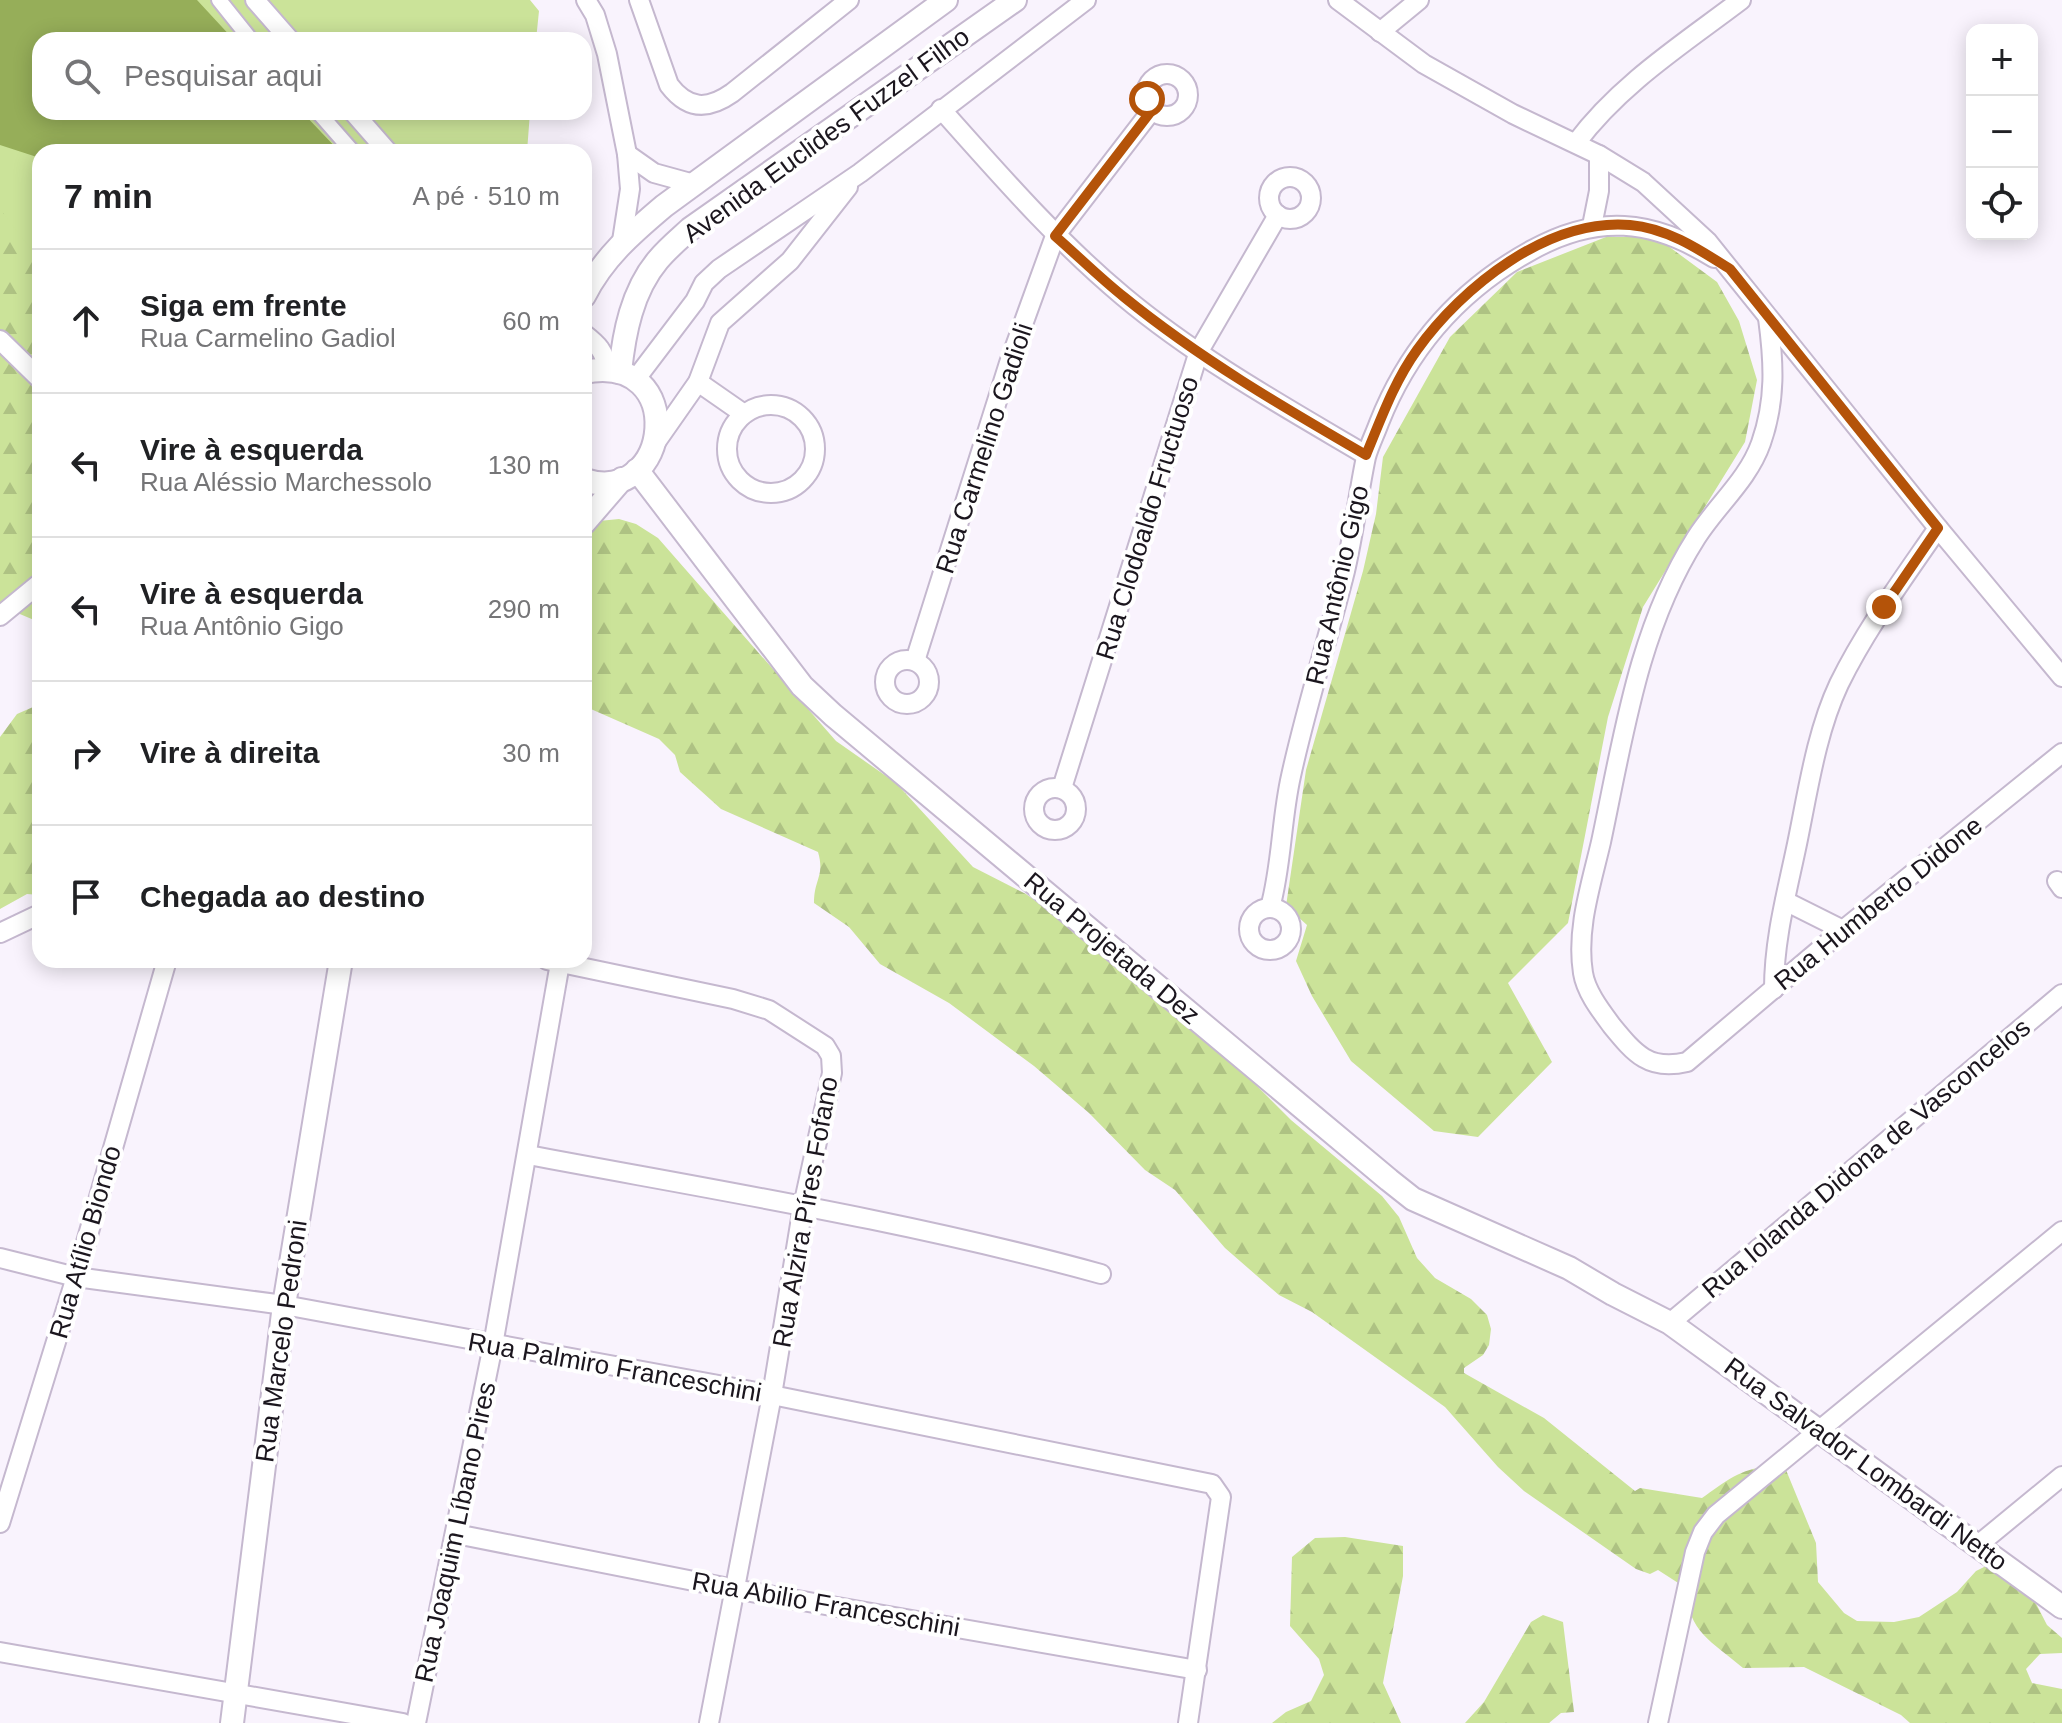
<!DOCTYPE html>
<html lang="pt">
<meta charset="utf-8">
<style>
body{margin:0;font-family:Arial,sans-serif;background:#f2f2f2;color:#202124}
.controls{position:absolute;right:24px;top:24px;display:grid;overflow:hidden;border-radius:16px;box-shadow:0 4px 20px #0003}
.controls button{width:72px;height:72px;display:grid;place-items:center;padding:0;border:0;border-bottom:2px solid #e0e0e0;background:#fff;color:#202124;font:40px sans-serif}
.stop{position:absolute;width:24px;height:24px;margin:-18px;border:6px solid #b45309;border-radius:50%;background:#fff}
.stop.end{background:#b45309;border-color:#fff;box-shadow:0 2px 8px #0008}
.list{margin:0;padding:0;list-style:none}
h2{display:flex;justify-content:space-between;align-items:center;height:104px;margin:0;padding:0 32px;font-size:34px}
h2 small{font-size:26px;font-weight:400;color:#757577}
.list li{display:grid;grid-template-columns:52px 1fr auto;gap:24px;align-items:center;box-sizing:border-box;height:144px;padding:0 32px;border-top:2px solid #e0e0e0}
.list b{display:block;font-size:30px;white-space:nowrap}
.list p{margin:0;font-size:26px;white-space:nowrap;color:#757577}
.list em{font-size:26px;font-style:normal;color:#757577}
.icon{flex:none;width:44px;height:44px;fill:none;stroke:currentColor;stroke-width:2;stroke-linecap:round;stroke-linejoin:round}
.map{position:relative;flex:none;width:2062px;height:1723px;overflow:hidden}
.search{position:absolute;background:#fff;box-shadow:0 4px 20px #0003;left:32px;top:32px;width:560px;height:88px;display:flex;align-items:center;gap:20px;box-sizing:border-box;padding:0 28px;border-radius:24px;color:#757577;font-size:30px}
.panel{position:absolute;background:#fff;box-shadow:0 4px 20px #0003;left:32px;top:144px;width:560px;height:824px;border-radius:24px}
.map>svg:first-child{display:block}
.forest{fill:url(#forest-firs)}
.green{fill:#cbe399}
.water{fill:#96ae59}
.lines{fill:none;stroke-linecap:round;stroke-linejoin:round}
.pedestrian-casing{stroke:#c5b8cf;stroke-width:18}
.minor-casing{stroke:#c5b8cf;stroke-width:22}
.tertiary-casing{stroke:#c5b8cf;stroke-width:26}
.pedestrian{stroke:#fff;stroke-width:14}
.minor{stroke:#fff;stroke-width:18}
.tertiary{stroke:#fff;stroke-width:22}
.route{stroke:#b45309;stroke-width:10}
.labels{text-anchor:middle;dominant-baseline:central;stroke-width:8;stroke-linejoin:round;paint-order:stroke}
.street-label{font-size:26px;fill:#1b161e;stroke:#fff}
</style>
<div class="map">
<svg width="2062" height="1723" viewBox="0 0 2062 1723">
<defs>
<pattern id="forest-firs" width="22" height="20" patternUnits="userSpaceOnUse" patternTransform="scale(2)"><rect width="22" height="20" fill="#cbe399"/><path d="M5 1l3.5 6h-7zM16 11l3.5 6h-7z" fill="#aec283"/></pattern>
</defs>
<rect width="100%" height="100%" fill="#f9f3fd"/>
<!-- forest -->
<g class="forest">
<path d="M0 132 40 152V626L34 620 8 609 0 611Z"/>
<path d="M1606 237H1656L1717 282 1739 321 1757 380 1745 442 1643 607 1608 717 1568 923 1508 983 1552 1062 1478 1137 1434 1131 1351 1061 1312 996 1296 961 1307 925 1286 906 1306 770 1363 571 1376 514 1383 457 1450 337 1517 272Z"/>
<path d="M619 519 636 524 658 538 836 741 896 783 973 867 1026 894 1062 920 1119 971 1211 1040 1291 1120 1382 1196 1399 1217 1417 1258 1435 1278 1471 1299 1487 1315 1491 1329 1489 1345 1483 1355 1464 1368V1373L1544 1418 1635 1491 1640 1488 1702 1498C1729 1479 1751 1460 1786 1470L1816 1543 1818 1582 1844 1613 1857 1621 1894 1622 1919 1617 1957 1592 1976 1571 1988 1565 2028 1588 2047 1625 2062 1638V1653L2040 1654 2026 1669 2032 1683 2062 1689V1723H1910L1901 1715 1804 1667 1743 1668C1712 1641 1688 1633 1686 1588L1658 1570 1650 1574 1636 1569 1524 1491 1498 1467 1445 1407 1312 1312 1279 1295 1225 1248 1175 1190 1145 1170 1089 1113 1034 1066 949 1003 880 964 849 927 814 903C814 879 825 876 818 852L721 809 680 772 675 755 659 739 584 706V535L599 521Z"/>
<path d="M40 704V895L27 894 0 909V737L17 714Z"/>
<path d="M1345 1537 1403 1546V1576L1383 1683 1401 1723H1272L1286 1712 1311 1701 1324 1675 1319 1659 1290 1626 1292 1557 1315 1538Z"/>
<path d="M1543 1615 1563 1622 1574 1712 1561 1713 1549 1723H1465L1484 1702 1531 1622Z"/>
</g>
<!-- green -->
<path class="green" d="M0 0H530L539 11 536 40H40V112H530L527 152H40V261L0 209Z"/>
<!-- water -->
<path class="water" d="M0 0H197L234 40H40V112H302L340 152H40V158L0 145Z"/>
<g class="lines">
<defs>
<g id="pedestrian">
<path d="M219 0 251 40"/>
<path d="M318 112 353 152"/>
</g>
<g id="minor">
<path d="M255 0 290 40"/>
<path d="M586 0 595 15 607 54 627 154 630 189 622 241"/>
<path d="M639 0 669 85C688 110 708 110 732 93L849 0"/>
<path d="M1338 0 1424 64 1513 114 1599 155 1643 182 1707 241 1938 528 2062 677"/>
<path d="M1380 32 1419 0"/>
<circle cx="1167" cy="95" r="21"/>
<path d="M941 109C999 174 1056 240 1123 296 1197 358 1283 406 1366 455"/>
<path d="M353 112 388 152"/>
<path d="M1576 143C1620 84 1683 44 1741 0"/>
<path d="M627 154 654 173 694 184"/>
<circle cx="1290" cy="198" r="21"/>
<path d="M1592 226 1599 191V155"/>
<path d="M1768 318C1774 363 1776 400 1761 443 1748 480 1716 506 1696 538 1638 629 1623 739 1601 842 1591 885 1576 929 1583 973 1586 992 1601 1011 1612 1026 1635 1054 1649 1071 1687 1062L1843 930 2062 753"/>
<path d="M584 334C597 344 606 352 606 369"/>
<path d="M0 340 40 379"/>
<path d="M635 380 695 301 704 283 719 269 860 173 1086 0"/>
<path d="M698 382 744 414"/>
<circle cx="771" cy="449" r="44"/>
<path d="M656 442 698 382 720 323 790 261 848 187"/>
<path d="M0 616 40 583"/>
<circle cx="907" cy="682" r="22"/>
<path d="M915 661 1009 363 1055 236 1152 110"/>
<circle cx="1055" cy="809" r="21"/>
<path d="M1062 788 1199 351 1278 215"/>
<path d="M2057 881 2062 888"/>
<path d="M1785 901 1843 930"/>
<path d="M1270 908C1282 865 1281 820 1291 776 1306 707 1328 639 1345 571 1354 533 1358 495 1366 457 1369 446 1375 434 1379 423 1409 347 1459 290 1532 250 1597 214 1652 219 1714 258"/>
<circle cx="1270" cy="929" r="21"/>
<path d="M0 933 40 914"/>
<path d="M547 960 733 999 769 1010 825 1046 831 1056 832 1073 803 1206 772 1395 709 1723"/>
<path d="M1774 989C1774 939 1787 892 1797 844 1808 791 1816 733 1839 684 1866 629 1903 579 1938 528"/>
<path d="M528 1155C720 1191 913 1222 1101 1274"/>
<path d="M0 1258 76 1277 284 1305 772 1395 1212 1484 1221 1497 1188 1723"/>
<path d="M1670 1323 2062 994"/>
<path d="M0 1523 76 1277 167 960"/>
<path d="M456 1534 734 1589 1197 1670"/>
<path d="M1978 1545 2062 1476"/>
<path d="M0 1652 403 1723"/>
<path d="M416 1723 493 1345 560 963"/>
<path d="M1658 1723 1695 1552 1703 1532 1716 1515 2062 1231"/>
</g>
<g id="tertiary">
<path d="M584 296C603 258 632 233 664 206L946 0"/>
<path d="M584 372C689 351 672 508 584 480"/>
<path d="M620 372C624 333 632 291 658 260 667 249 679 239 690 229L1015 0"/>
<path d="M637 470 802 686 833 715 1389 1180 1413 1199 1569 1268 1613 1294 1670 1323 2062 1607"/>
<path d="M584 523 622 479"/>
<path d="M232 1723 284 1305 341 960"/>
</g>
</defs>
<!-- pedestrian casing -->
<use href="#pedestrian" class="pedestrian-casing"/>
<!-- minor casing -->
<use href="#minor" class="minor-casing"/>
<!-- tertiary casing -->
<use href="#tertiary" class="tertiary-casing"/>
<!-- pedestrian -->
<use href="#pedestrian" class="pedestrian"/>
<!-- minor -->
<use href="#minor" class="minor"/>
<!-- tertiary -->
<use href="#tertiary" class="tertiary"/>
</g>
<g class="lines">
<!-- route -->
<path class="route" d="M1147 99 1152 110 1055 236C1078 256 1100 278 1124 297 1199 358 1283 407 1366 455 1381 419 1394 382 1417 350 1462 287 1548 218 1630 225 1667 228 1700 250 1730 269L1938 528 1884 607"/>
</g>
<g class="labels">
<!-- street labels -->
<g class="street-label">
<text transform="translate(826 135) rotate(-36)">Avenida Euclides Fuzzel Filho</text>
<text transform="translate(984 448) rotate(-72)">Rua Carmelino Gadioli</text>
<text transform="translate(1147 518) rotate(-73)">Rua Clodoaldo Fructuoso</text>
<text transform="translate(1337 585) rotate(-77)">Rua Antônio Gigo</text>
<text transform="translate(1878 903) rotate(-39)">Rua Humberto Didone</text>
<text transform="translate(1112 948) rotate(40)">Rua Projetada Dez</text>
<text transform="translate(1866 1158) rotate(-40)">Rua Iolanda Didona de Vasconcelos</text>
<text transform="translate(805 1212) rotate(-80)">Rua Alzira Píres Fofano</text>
<text transform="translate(85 1242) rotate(-74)">Rua Atílio Biondo</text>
<text transform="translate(281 1341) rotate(-82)">Rua Marcelo Pedroni</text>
<text transform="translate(615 1367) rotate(10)">Rua Palmiro Franceschini</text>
<text transform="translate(1866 1464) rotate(36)">Rua Salvador Lombardi Netto</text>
<text transform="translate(455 1532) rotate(-78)">Rua Joaquim Líbano Pires</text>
<text transform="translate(826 1604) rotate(10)">Rua Abilio Franceschini</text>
</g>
</g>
</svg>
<div class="controls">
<button>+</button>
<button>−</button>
<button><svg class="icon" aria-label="locate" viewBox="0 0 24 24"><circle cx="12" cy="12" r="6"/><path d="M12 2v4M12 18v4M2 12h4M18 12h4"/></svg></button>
</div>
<div class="stop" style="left:1147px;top:99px"></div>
<div class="stop end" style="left:1884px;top:607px"></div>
<div class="search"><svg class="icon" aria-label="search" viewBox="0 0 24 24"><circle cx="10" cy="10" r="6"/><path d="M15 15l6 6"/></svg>Pesquisar aqui</div>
<section class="panel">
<h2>7 min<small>A pé · 510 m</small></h2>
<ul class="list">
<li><svg class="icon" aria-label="ahead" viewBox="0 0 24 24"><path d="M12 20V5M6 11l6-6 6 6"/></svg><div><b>Siga em frente</b><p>Rua Carmelino Gadiol</p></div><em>60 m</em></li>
<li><svg class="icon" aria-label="left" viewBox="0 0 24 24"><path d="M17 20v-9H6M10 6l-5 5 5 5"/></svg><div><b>Vire à esquerda</b><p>Rua Aléssio Marchessolo</p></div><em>130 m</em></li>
<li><svg class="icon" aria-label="left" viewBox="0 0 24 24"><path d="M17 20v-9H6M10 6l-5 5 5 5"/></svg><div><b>Vire à esquerda</b><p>Rua Antônio Gigo</p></div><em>290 m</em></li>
<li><svg class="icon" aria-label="right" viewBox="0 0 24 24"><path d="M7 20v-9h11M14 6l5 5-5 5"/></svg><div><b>Vire à direita</b></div><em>30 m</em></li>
<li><svg class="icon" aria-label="arrive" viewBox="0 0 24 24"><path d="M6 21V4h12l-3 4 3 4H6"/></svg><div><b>Chegada ao destino</b></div></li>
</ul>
</section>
</div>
